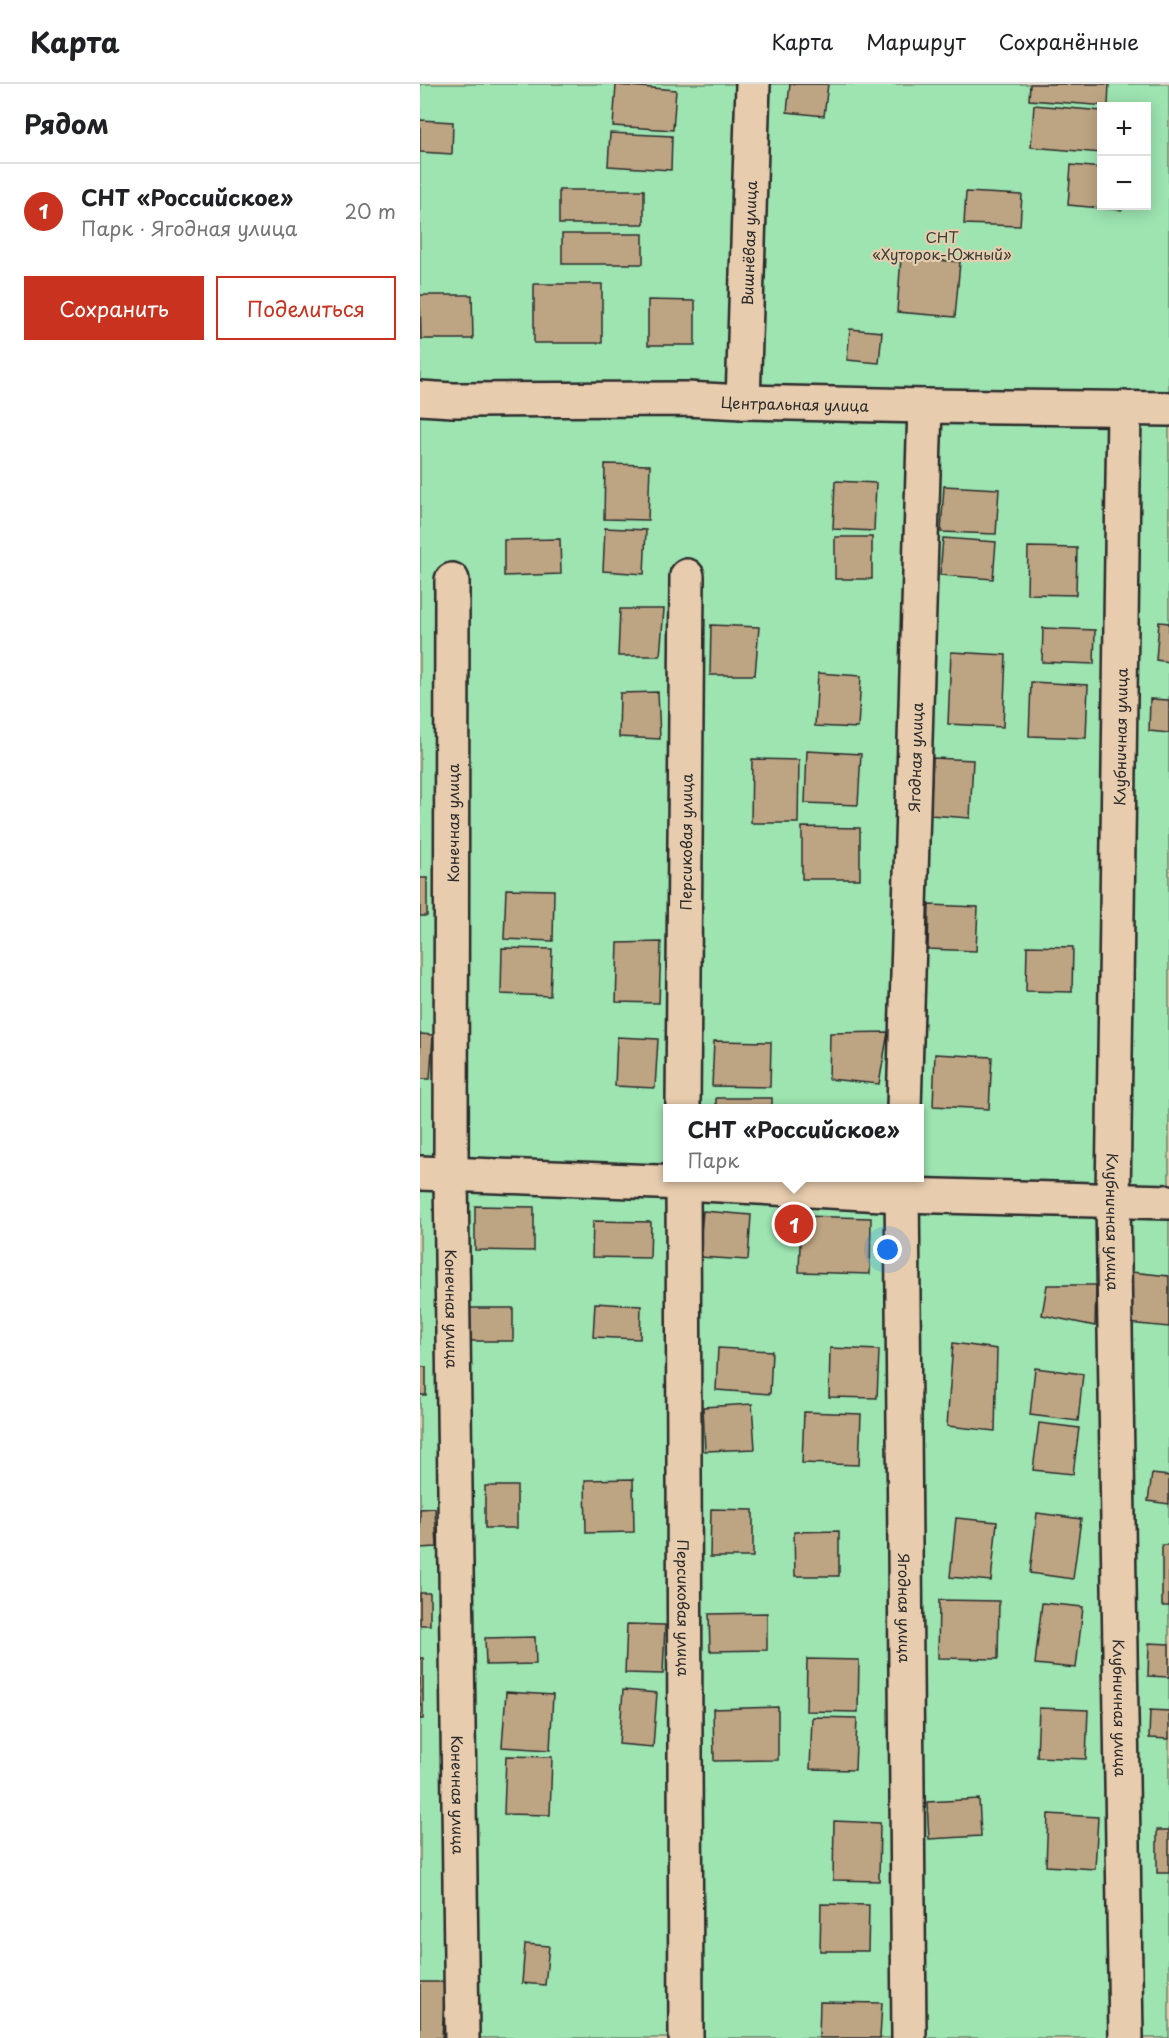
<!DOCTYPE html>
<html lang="ru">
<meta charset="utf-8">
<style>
body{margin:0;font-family:"Playpen Sans",sans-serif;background:#f6f6f6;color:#202124}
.controls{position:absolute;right:18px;top:18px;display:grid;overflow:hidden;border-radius:0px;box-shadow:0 3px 15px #0003}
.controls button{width:54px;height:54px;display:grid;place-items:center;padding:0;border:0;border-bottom:2px solid #e0e0e0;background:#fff;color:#202124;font:30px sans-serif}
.you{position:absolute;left:468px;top:1166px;width:21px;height:21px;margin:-15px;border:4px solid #fff;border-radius:50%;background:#1a73e8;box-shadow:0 0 0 9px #1a73e833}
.badge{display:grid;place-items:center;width:39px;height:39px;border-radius:50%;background:#c8321e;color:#fff;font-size:20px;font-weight:700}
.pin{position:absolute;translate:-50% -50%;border:3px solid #fff;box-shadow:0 2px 6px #0006}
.popup{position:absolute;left:243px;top:1020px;width:261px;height:78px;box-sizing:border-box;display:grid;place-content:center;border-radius:0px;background:#fff;filter:drop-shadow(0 2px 4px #0005);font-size:20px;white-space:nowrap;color:#757577}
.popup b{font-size:22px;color:#202124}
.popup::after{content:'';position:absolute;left:50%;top:100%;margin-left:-12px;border:12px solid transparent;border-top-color:#fff}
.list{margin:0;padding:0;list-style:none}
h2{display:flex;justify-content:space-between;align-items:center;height:78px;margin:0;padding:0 24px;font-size:26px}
h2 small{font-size:20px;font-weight:400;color:#757577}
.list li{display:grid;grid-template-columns:39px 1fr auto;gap:18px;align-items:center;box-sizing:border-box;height:96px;padding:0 24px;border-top:2px solid #e0e0e0}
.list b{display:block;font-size:22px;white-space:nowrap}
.list p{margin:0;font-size:20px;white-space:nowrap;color:#757577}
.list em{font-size:20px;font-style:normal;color:#757577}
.actions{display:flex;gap:12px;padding:18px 24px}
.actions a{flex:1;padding:14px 0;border:2px solid #c8321e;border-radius:0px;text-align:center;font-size:21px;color:#c8321e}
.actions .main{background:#c8321e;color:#fff}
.map{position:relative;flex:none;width:749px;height:1954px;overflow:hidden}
header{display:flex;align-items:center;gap:36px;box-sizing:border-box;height:84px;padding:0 30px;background:#fff;border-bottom:2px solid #e0e0e0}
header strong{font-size:28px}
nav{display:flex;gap:33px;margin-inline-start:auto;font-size:21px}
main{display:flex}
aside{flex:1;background:#fff}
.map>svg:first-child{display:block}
.green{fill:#9de4b1;stroke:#64886e;stroke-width:1.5;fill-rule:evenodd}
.building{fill:#bda583;stroke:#2b2b2b;stroke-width:1.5}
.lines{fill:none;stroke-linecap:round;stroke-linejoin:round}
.street-casing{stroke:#2b2b2b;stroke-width:38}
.street{stroke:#e7ccae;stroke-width:33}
.labels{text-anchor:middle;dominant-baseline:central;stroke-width:4.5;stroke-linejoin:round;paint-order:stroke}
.park-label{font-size:15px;fill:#363e38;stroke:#e7ccae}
.street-label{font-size:15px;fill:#2b2b2b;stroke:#e7ccae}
</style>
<header>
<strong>Карта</strong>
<nav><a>Карта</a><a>Маршрут</a><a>Сохранённые</a></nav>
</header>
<main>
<aside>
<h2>Рядом<small></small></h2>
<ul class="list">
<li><span class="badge">1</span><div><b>СНТ «Российское»</b><p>Парк · Ягодная улица</p></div><em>20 m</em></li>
</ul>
<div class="actions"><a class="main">Сохранить</a><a>Поделиться</a></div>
</aside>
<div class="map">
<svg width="749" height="1954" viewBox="0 0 749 1954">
<rect width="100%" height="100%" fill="#e7ccae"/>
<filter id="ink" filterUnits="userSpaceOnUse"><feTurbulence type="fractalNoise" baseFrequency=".0167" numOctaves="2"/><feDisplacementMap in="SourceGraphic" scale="12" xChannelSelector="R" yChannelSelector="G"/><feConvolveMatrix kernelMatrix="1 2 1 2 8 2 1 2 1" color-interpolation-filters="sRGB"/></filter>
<g filter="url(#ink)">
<!-- green -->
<path class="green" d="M0 0H749V1954H0ZM682 22H726V122H682ZM248 1024H500V1094H248Z"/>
<!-- building -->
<g class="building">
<path d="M370 0H408L404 32 367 28Z"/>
<path d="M610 0H689L688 22 609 16Z"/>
<path d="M196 1 256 6 253 46 193 42Z"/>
<path d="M614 21 682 27V69L611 63Z"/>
<path d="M0 36 33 38 32 70 0 68Z"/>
<path d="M190 49 252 52 251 86 188 82Z"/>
<path d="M651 81 682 84V122H702V126L648 121Z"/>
<rect x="139" y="106" width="85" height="34"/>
<path d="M546 108 602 111 600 142 544 140Z"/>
<rect x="142" y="150" width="81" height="30"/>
<path d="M481 173 540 178 535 233 477 228Z"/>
<rect x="114" y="200" width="68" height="59"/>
<path d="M0 211H52L53 255H1Z"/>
<path d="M228 216 275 217V261H228Z"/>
<path d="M430 245 462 248 459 279 427 276Z"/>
<path d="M185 380 230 381 228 436 184 435Z"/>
<path d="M415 397 456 399 454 447 413 445Z"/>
<path d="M524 402 579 405 576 450 521 448Z"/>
<path d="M185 444 226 446 224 490 183 487Z"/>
<rect x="415" y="453" width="37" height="42"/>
<path d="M523 454 576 458 573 495 520 491Z"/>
<path d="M140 455 141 490 84 492V456Z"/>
<path d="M608 463 657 464 656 511 607 510Z"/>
<path d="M200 525H244L240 572H198Z"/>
<path d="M739 538 749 539V578L736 576Z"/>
<path d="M291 541 339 543 335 591H290Z"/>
<path d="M623 544 675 546 674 580 622 578Z"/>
<path d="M531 568 586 571 583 643 528 640Z"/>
<path d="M398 589 441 592 438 644 395 642Z"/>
<path d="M611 598 668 601 666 654 609 652Z"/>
<path d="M238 608 240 655 199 653 200 609Z"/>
<path d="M730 615 749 616V649L729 647Z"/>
<path d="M387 667 441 670 438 721 385 719Z"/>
<path d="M513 674 553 676 550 734 510 731Z"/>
<path d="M332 675 379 676 378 739H331Z"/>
<path d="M382 743 440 744V795H382Z"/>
<rect x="0" y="794" width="7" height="38"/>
<path d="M86 805 134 806 133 857 84 855Z"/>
<path d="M509 821 558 823 556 867 508 865Z"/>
<path d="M241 858 239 919 196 918 198 859Z"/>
<path d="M607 862 653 863 652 908 606 907Z"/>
<path d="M82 864 132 865 130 912 81 910Z"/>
<path d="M468 948 459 1000 409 995 410 949Z"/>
<path d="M0 950 13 951 10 995H0Z"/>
<path d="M197 953 238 955 235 1004 195 1002Z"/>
<path d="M294 957 351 958 350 1003 292 1002Z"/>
<path d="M515 970 572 973 569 1025 513 1022Z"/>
<rect x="296" y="1014" width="56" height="10"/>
<path d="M55 1122 114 1123V1167L55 1166Z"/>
<path d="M283 1127 331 1131 328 1176 279 1173Z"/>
<path d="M381 1132 451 1134 450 1190 379 1188Z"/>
<path d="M173 1137 231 1138 230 1174 172 1173Z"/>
<path d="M711 1188 749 1192V1243L708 1239Z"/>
<path d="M627 1201H676L675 1242 622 1231Z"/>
<path d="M175 1219 221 1222 220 1255 173 1253Z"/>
<rect x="49" y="1224" width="44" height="33"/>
<path d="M533 1259 577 1265 575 1347 527 1342Z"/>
<path d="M298 1264 352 1267 350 1310 296 1306Z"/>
<path d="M410 1264 459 1266 457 1314 409 1313Z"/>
<rect x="0" y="1283" width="6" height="28"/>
<path d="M615 1284 663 1290 658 1337 610 1331Z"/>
<path d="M332 1320 335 1365 285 1367 283 1323Z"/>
<path d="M384 1328 441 1330 439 1381 382 1379Z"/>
<path d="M619 1339 659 1344 653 1390 613 1386Z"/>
<path d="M732 1390 749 1392V1420L728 1417Z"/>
<path d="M213 1395 214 1448 166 1449 165 1396Z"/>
<rect x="65" y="1402" width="32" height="42"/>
<path d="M15 1424 17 1463 0 1464V1425Z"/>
<path d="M291 1425 333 1426V1473H290Z"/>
<path d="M617 1429 661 1435 653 1495 610 1489Z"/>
<path d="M536 1434 577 1438 571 1497 530 1493Z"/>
<path d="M419 1447V1492H375L374 1448Z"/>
<rect x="742" y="1461" width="7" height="61"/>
<rect x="0" y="1509" width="10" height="32"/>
<path d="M519 1516 579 1517 578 1575 518 1574Z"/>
<path d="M622 1519 663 1523 656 1584 615 1580Z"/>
<path d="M347 1529V1566L290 1567 289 1530Z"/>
<path d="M207 1540 245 1541 243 1590 205 1589Z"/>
<path d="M115 1553 116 1580 66 1581 65 1554Z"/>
<path d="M729 1559 749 1560V1593L728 1592Z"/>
<rect x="0" y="1574" width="3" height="61"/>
<path d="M387 1575 439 1576 438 1628 386 1627Z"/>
<path d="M203 1606 237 1609 233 1663 199 1660Z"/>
<path d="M86 1608 133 1611 130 1666 82 1663Z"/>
<path d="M358 1623V1676L294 1677 293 1625Z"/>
<path d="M619 1624 668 1626 666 1675 617 1673Z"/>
<path d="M730 1626 749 1627V1655L729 1654Z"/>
<path d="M392 1633 437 1634 435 1686 390 1685Z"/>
<path d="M86 1672 132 1673 130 1731 84 1730Z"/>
<path d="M559 1715 561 1752 509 1755 507 1718Z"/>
<path d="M628 1730 678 1733 675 1785 626 1782Z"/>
<path d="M414 1737 460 1739 459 1797 413 1796Z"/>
<rect x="737" y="1746" width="12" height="43"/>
<path d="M401 1820 449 1821 448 1867H400Z"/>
<path d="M105 1860 129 1862 125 1901 102 1899Z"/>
<path d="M0 1898H25L22 1954H0Z"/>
<path d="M400 1918 462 1919 460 1954H399Z"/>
</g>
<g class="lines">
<defs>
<g id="street">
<path id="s1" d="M0 314 33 316 266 315 323 318 505 322 749 325"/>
<path id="s2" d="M323 318 333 0"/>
<path id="s3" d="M704 324 693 1116 706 1954"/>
<path id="s4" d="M32 496 31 1091 42 1954"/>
<path id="s5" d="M263 1024 267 492"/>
<path id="s6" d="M484 1024 505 322"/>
<path d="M0 1089 263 1099 481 1111 749 1118"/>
<path id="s7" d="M263 1094 266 1954"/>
<path id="s8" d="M482 1094 489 1954"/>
</g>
</defs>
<!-- street casing -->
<use href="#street" class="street-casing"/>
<!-- street -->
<use href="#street" class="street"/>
</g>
</g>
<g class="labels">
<!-- park labels -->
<g class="park-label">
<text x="522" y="152">СНТ<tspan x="522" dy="17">«Хуторок-Южный»</tspan></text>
</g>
<!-- street labels -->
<g class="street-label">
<text stroke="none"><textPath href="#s2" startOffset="159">Вишнёвая улица</textPath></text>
<text stroke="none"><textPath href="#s1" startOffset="375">Центральная улица</textPath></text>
<text transform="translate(700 653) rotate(-89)">Клубничная улица</text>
<text stroke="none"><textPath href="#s6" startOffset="351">Ягодная улица</textPath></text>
<text transform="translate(32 739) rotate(-90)">Конечная улица</text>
<text stroke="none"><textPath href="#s5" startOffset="266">Персиковая улица</textPath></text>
<text stroke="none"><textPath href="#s3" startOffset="814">Клубничная улица</textPath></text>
<text stroke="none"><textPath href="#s4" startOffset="729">Конечная улица</textPath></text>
<text stroke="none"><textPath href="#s7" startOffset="430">Персиковая улица</textPath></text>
<text stroke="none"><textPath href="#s8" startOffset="430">Ягодная улица</textPath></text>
<text stroke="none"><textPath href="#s3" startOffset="1300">Клубничная улица</textPath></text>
<text stroke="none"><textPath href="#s4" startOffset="1215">Конечная улица</textPath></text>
</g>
</g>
</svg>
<div class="controls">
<button>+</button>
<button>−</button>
</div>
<div class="you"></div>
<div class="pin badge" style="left:374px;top:1140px">1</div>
<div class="popup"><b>СНТ «Российское»</b>Парк</div>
</div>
</main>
